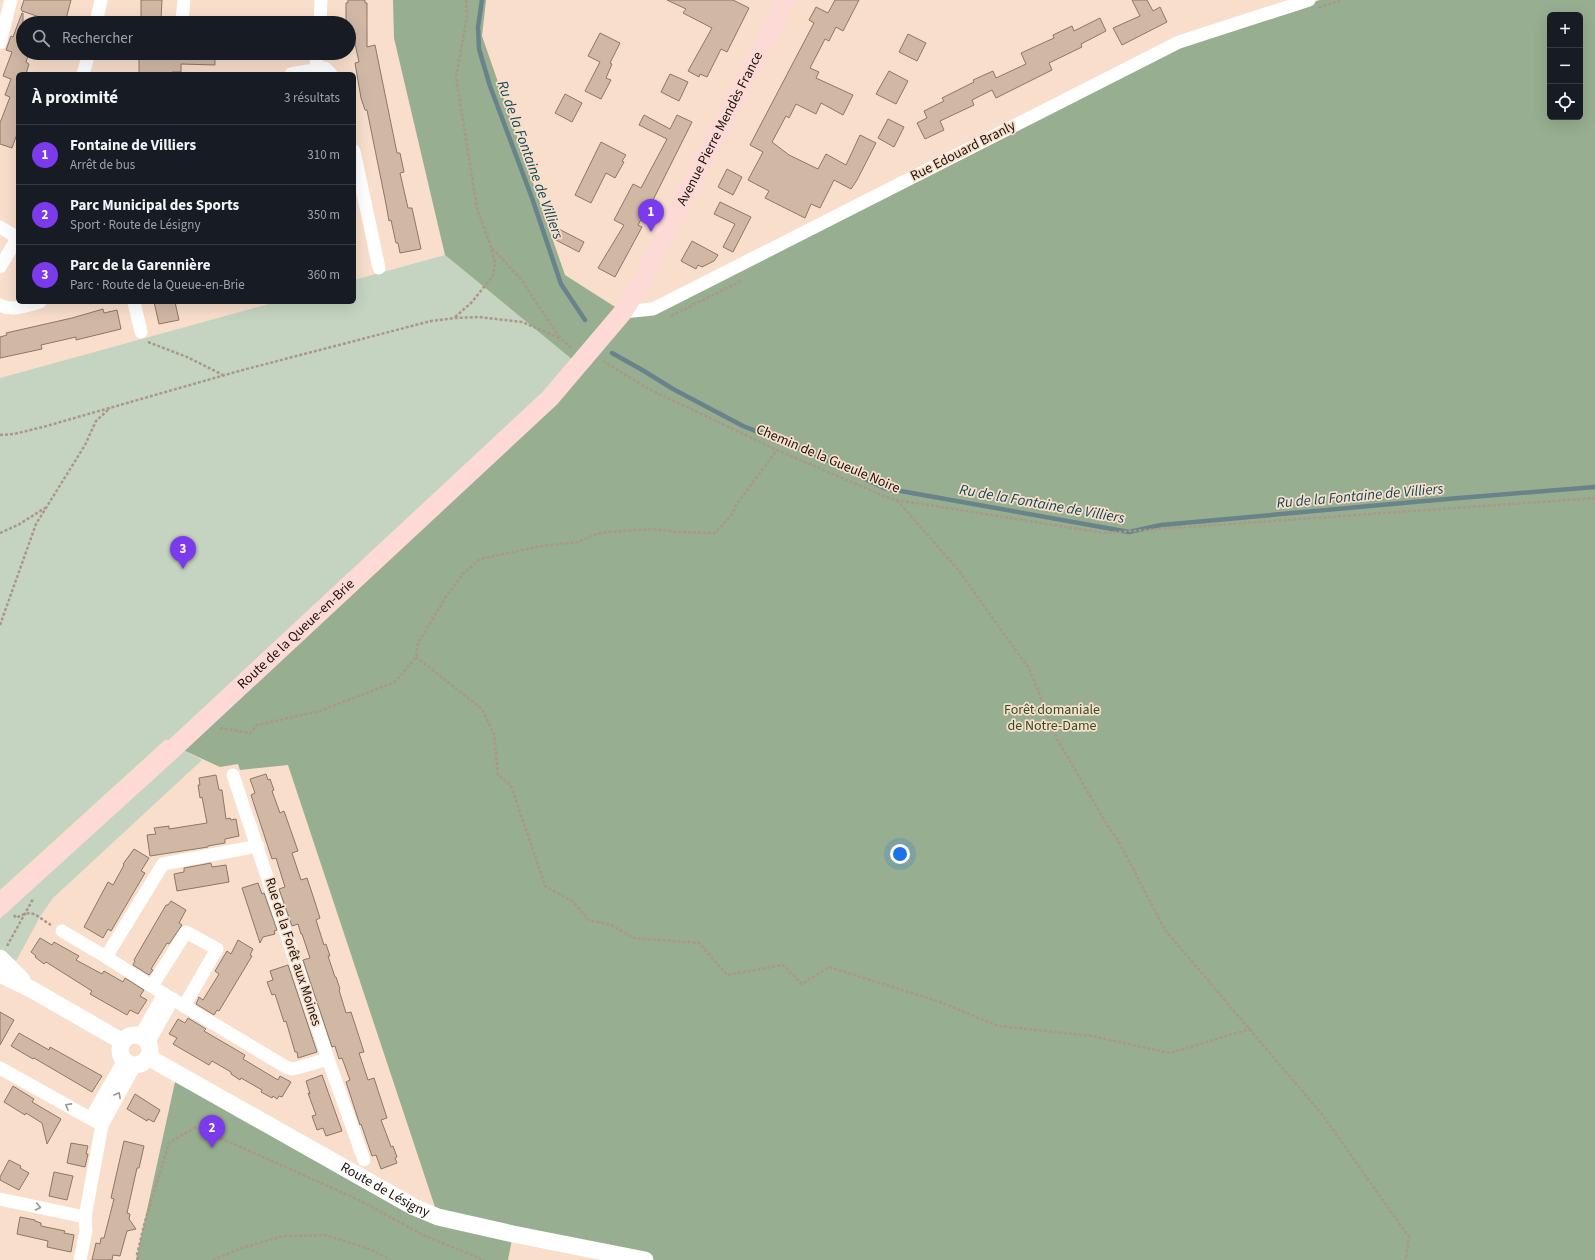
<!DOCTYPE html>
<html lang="fr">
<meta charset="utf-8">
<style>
body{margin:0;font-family:"Source Sans 3",sans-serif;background:#20242c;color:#f1f3f6}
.controls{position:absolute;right:12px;top:12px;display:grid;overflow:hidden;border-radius:6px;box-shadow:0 4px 16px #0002}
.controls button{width:36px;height:36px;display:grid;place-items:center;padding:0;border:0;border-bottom:1px solid #363941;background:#171b24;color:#f1f3f6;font:20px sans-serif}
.you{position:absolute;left:900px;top:854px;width:14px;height:14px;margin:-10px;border:3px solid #fff;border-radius:50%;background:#1a73e8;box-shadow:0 0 0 6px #1a73e833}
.badge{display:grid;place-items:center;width:26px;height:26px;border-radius:50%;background:#7c3aed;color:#fff;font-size:13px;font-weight:700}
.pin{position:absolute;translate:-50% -33px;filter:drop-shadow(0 1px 2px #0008)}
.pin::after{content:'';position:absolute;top:21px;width:14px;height:12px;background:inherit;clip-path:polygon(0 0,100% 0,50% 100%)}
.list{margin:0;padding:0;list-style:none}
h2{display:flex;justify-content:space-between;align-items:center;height:52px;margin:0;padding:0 16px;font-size:17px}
h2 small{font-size:13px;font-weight:400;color:#9ea1a6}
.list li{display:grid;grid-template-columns:26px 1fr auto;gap:12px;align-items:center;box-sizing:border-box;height:60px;padding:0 16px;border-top:1px solid #363941}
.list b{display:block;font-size:15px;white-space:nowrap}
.list p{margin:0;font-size:13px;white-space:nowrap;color:#9ea1a6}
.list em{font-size:13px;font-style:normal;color:#9ea1a6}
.icon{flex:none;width:22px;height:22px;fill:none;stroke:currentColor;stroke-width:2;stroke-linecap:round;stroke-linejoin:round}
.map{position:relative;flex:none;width:1595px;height:1260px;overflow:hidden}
.search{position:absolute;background:#171b24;box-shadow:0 4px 16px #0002;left:16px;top:16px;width:340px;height:44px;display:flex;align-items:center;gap:10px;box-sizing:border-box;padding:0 14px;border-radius:22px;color:#9ea1a6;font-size:15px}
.panel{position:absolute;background:#171b24;box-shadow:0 4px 16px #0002;left:16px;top:72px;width:340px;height:232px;border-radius:6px}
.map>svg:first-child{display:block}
.green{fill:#c5d4c0}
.forest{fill:#97ae90;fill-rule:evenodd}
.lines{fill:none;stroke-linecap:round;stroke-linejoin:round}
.stream{stroke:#69838b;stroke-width:4.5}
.building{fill:#d0b8a5;stroke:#8d7765}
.path{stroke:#ab9788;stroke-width:2.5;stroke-dasharray:3 2;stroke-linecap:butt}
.minor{stroke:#fff;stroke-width:13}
.tertiary{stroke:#fff;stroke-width:17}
.secondary{stroke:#fddad6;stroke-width:19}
.oneway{stroke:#999592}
.labels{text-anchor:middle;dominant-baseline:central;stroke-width:3.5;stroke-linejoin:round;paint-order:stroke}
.street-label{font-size:14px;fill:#1c140d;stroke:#f8decb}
.park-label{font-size:14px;fill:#2e4f24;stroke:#f8decb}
.water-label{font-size:15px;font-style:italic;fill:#0e4959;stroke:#f8decb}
</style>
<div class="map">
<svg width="1595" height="1260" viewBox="0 0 1595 1260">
<rect width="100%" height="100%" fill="#f8decb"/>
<!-- green -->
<g class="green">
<path d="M445 255 579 365 175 747 166 739 0 890V378L276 302H354V280Z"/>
<path d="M183 750 202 760 53 898 41 915 16 961 0 950V919L13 905Z"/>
</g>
<!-- forest -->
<path class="forest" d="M393 0H486L482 36 565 275 623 312H652L1179 48 1320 0H1595V1260H648L513 1234 508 1260H136L177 1073 438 1216 288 765 240 770 238 764 220 767 183 750 579 365 445 255 394 38ZM1550 15H1580V117H1550Z"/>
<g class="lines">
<!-- stream -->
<g class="stream">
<path d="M482 0 478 27 479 49 490 86 532 198 561 284 585 320"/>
<path d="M612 353 644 371 673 389 743 426 814 454 884 488 1129 532 1161 525 1447 499 1595 487"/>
</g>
</g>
<!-- building -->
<g class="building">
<path d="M24 0H71L65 23H57L22 11 21 9Z"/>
<path d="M141 0H162L161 19H141Z"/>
<path d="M348 0H365V3H367V47L375 45 397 153H400L404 172 400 173 408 208H412L421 249 400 253 398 243H396L391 220 389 221 386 204 367 110H365L361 98 355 63 359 62 354 39H349V23H346V3H348Z"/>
<path d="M667 0H733L749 8 727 52 721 49 707 77 700 74 699 77 688 71 712 28 683 13 686 9Z"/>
<path d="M835 0H859L843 31 836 27 829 41 825 39 810 68 819 72 816 78 853 95 843 115 821 103 816 114 796 104 789 118 786 116 772 142 789 155 818 169 826 154 846 165 860 135 876 143 857 180 851 189 834 180 820 208 811 204 805 218 765 198 769 191 748 180 763 152 750 145 814 23 809 20 816 7 828 13Z"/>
<path d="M1132 0H1147L1153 11 1160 7 1167 22 1122 45 1113 28 1140 16Z"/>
<path d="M22 13H23V53H29L26 62 29 64 26 74H18V131L12 148 0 144V123L10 97 5 95 11 79 3 76 12 52 6 50 11 36 13 37Z"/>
<path d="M1100 18 1106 31 1081 44 1082 47 1049 63 1052 70 996 98 992 90 972 100 974 105 940 121 944 130 925 139 917 123 927 118 924 111 944 101 942 98 974 82 973 80 993 71 996 78 1026 64 1021 53 1054 38 1053 35 1072 26 1074 31Z"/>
<path d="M600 33 620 43 610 63 612 64 606 78 611 80 601 99 585 91 600 62 588 56Z"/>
<path d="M908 34 926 43 917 61 899 52Z"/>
<path d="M164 53H215V65L181 64V72H172V74H139V56L164 57Z"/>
<path d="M889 71 908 81 896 104 876 94Z"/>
<path d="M670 74 688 82 679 101 661 92Z"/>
<path d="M565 94 582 103 572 122 555 113Z"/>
<path d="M644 115 670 129 677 115 692 122 651 204 650 203 638 225 642 227 615 277 598 268 624 225 614 220 633 184 641 188 667 139 639 125Z"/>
<path d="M888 119 904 127 894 147 878 138Z"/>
<path d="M601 142 626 155 622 161 624 162 615 178 606 173 591 203 575 195Z"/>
<path d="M727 169 742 177 733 195 718 187Z"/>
<path d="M720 202 751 217 733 252 723 247 735 224 714 214Z"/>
<path d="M557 228 584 242 579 252 552 238Z"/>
<path d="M692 241 718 255 714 261 702 267 698 265 696 269 681 261Z"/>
<path d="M154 302H175L179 320 159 324Z"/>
<path d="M103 309 104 313 117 310 121 329 76 340V337L41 345 42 349 0 358V337L7 335 6 333 72 318Z"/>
<path d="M266 774 268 780 270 779 274 790 272 791 280 813 284 811 298 851 292 853 301 880 307 878 313 896 320 918 316 920 324 945 326 944 330 956H328L335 977H336L340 989 339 990 346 1013 351 1012 364 1052 359 1053 368 1080 374 1078 387 1118 381 1120 389 1141 391 1147 393 1146 397 1157 395 1158 397 1163 381 1169 376 1155 372 1156 361 1124 360 1125 346 1082 350 1080 342 1058 339 1059 335 1046 332 1047 303 960 310 958 302 934H301L298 924 292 926 279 889 285 887 276 858 272 859 251 795 255 793 250 779Z"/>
<path d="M216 775 219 790H222L226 819 230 818 231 820 236 819 239 836 225 839V843L208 846V847L150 856 147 835 156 834 154 828 169 826V829L207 823 202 797 200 798 198 785H200L199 778Z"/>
<path d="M134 849 149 858 141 871 145 873 111 931 108 929 103 938 84 927 108 882 113 885 124 865 123 864Z"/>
<path d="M211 863 212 867 226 865 229 882 177 891 174 874 184 872V868Z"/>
<path d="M258 883 262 894 264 893 277 930 274 931 275 934 263 937 260 943 242 888Z"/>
<path d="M171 901 186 910 179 923 182 925 169 944 167 943 151 969 153 970 149 975 133 965 135 961 134 960 166 905H168Z"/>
<path d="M40 938 52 945 54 942 79 956 76 960 102 974 104 971 123 982 125 978 144 990 140 996 147 1000 138 1014 130 1010 127 1015 90 994 92 991 46 962 44 964 35 957 36 956 31 952Z"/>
<path d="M238 940 253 949 250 955 252 956 219 1011 217 1010 214 1015 196 1004 199 997 203 1000 219 974 215 971 227 951 231 954Z"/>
<path d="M288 965 317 1052 298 1058 297 1052H295L286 1021 284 1022 275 994 272 995 267 982 273 980 270 971Z"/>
<path d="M0 1012 14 1020 0 1045Z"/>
<path d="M188 1018 206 1029 204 1031 245 1055 243 1059 278 1080 280 1076 291 1082 282 1097 279 1096 277 1099 273 1096 272 1098 261 1092 262 1090 241 1078 240 1080 231 1074V1072L212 1061 209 1065 173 1044 177 1038 169 1034 178 1019 185 1023Z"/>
<path d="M19 1033 49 1050 50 1047 102 1076 92 1092 34 1058 33 1059 11 1046Z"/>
<path d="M322 1075 342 1131 326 1136 323 1128 317 1130 312 1116 316 1115 308 1093 310 1094 306 1081Z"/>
<path d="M13 1086 34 1099 32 1102 61 1119 47 1144 42 1123 26 1113 25 1115 4 1102Z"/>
<path d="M135 1094 160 1110 154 1122 148 1119 147 1121 127 1109Z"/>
<path d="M124 1141 144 1146 139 1168H137L127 1213 130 1214 129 1219 136 1229 127 1231 120 1256 113 1255 112 1260H92L96 1243 100 1244 101 1238H104L114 1199 111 1198Z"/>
<path d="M71 1143 88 1146 86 1154H88L85 1167 67 1163Z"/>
<path d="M9 1160 21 1166 20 1168 29 1173 19 1190 0 1180V1177Z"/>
<path d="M54 1172 73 1176 67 1200 49 1196Z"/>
<path d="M20 1217 35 1220V1221L41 1223V1226L65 1231 64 1233 74 1235 71 1252 47 1247 48 1241 17 1234Z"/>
</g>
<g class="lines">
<!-- path -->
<g class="path">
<path d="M1319 8 1340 0"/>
<path d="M492 248 520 278 560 338 572 348"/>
<path d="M671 316 743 280"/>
<path d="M455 317 471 303 488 282 493 276 495 263 491 247 477 208 456 77 467 16 466 0"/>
<path d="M148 342 187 357 225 376"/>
<path d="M603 361 647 388 777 450 884 496 897 500 1104 533 1595 498"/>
<path d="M0 435 14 434 43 427 239 371 431 321 455 318 479 317 522 322 560 338"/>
<path d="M897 500 959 571 1030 670 1057 739 1106 823 1119 842 1165 930 1321 1113 1409 1237 1406 1260"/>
<path d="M0 533 18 525 45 508"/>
<path d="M0 625 36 524 85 445 96 421 110 408"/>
<path d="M416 657 482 709 494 734 498 775 511 785 545 886 572 901 589 920 611 925 634 938 699 943 727 975 783 965 802 984 829 967 940 1002 998 1026 1092 1036 1170 1053 1250 1029"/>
<path d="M220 729 222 728 250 733 257 725 320 711 395 682 416 657 418 643 447 595 463 574 480 559 541 546 578 542 594 535 607 532 655 529 676 532 715 533 731 516 736 505 777 450"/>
<path d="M14 915 16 918C33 908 36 916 51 925"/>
<path d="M7 946 33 899"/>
<path d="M138 1260 137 1255 144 1225 169 1143 196 1127 359 1200 423 1235 484 1260"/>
<path d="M213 1260 242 1248 284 1236 325 1235 375 1251 390 1260"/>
</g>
<!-- minor -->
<g class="minor">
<path d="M182 21 184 0"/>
<path d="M96 23 101 0"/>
<path d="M320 23 321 0"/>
<path d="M0 43 11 0"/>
<path d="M316 69 317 53"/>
<path d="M83 74 89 53"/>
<path d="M291 74 325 68 331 74"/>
<path d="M354 151 379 268"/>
<path d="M0 227 18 238"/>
<path d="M0 267 18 237"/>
<path d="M134 302 141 332"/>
<path d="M0 305C12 312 28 305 40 302"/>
<path d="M623 312 653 309 1179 42 1309 0"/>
<path d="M233 775 328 1059 297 1068 292 1069 286 1067 164 994 106 957 163 864 258 846"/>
<path d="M62 931 106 957"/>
<path d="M152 986 186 932 217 949 184 1006"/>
<path d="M140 1036 164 994"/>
<path d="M148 1043 173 999"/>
<path d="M328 1059 364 1160"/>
<path d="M0 1068 102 1125"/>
<path d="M91 1118 124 1060"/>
<path d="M0 1199 85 1217 102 1125 135 1065"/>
<path d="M80 1260 86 1231 85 1217"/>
</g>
<!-- tertiary -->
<g class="tertiary">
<path d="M0 958 22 980"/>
<path d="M0 974 31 989 123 1042"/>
<circle cx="135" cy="1050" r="15"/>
<path id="s1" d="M148 1057 414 1207 438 1217 513 1234 645 1260"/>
</g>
<!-- secondary -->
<path class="secondary" id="s2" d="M0 906 175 747 550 398 623 312 644 277 786 0"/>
</g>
<!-- one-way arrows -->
<defs><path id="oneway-chevron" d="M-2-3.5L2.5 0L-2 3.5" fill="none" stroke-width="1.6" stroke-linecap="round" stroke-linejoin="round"/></defs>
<g class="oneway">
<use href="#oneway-chevron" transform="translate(118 1095) rotate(-61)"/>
<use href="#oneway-chevron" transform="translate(68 1106) rotate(-151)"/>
<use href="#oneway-chevron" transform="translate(38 1207) rotate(12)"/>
</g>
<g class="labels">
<!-- street labels -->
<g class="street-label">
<text stroke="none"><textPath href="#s2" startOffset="1069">Avenue Pierre Mendès France</textPath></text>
<text transform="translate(963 151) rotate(-27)">Rue Edouard Branly</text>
<text transform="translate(828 459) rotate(23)">Chemin de la Gueule Noire</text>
<text stroke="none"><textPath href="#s2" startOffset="402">Route de la Queue-en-Brie</textPath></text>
<text transform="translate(293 952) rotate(72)">Rue de la Forêt aux Moines</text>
<text stroke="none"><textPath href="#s1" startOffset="272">Route de Lésigny</textPath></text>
</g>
<!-- park labels -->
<g class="park-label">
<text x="1052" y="710">Forêt domaniale<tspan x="1052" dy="16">de Notre-Dame</tspan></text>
</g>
<!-- water labels -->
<g class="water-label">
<text transform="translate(530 160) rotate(70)">Ru de la Fontaine de Villiers</text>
<text transform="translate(1360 496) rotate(-5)">Ru de la Fontaine de Villiers</text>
<text transform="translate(1042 504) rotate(10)">Ru de la Fontaine de Villiers</text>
</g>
</g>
</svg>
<div class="controls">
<button>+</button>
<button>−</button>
<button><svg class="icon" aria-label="locate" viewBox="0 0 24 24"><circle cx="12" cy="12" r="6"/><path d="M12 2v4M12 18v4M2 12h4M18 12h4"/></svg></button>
</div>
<div class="you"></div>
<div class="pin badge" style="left:651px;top:232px">1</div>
<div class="pin badge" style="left:212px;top:1148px">2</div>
<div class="pin badge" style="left:183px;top:569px">3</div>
<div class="search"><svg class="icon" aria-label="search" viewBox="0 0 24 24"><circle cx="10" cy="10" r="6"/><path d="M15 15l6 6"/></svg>Rechercher</div>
<section class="panel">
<h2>À proximité<small>3 résultats</small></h2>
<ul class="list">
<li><span class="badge">1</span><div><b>Fontaine de Villiers</b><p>Arrêt de bus</p></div><em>310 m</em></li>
<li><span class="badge">2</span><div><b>Parc Municipal des Sports</b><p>Sport · Route de Lésigny</p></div><em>350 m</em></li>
<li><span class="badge">3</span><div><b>Parc de la Garennière</b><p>Parc · Route de la Queue-en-Brie</p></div><em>360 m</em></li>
</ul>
</section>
</div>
